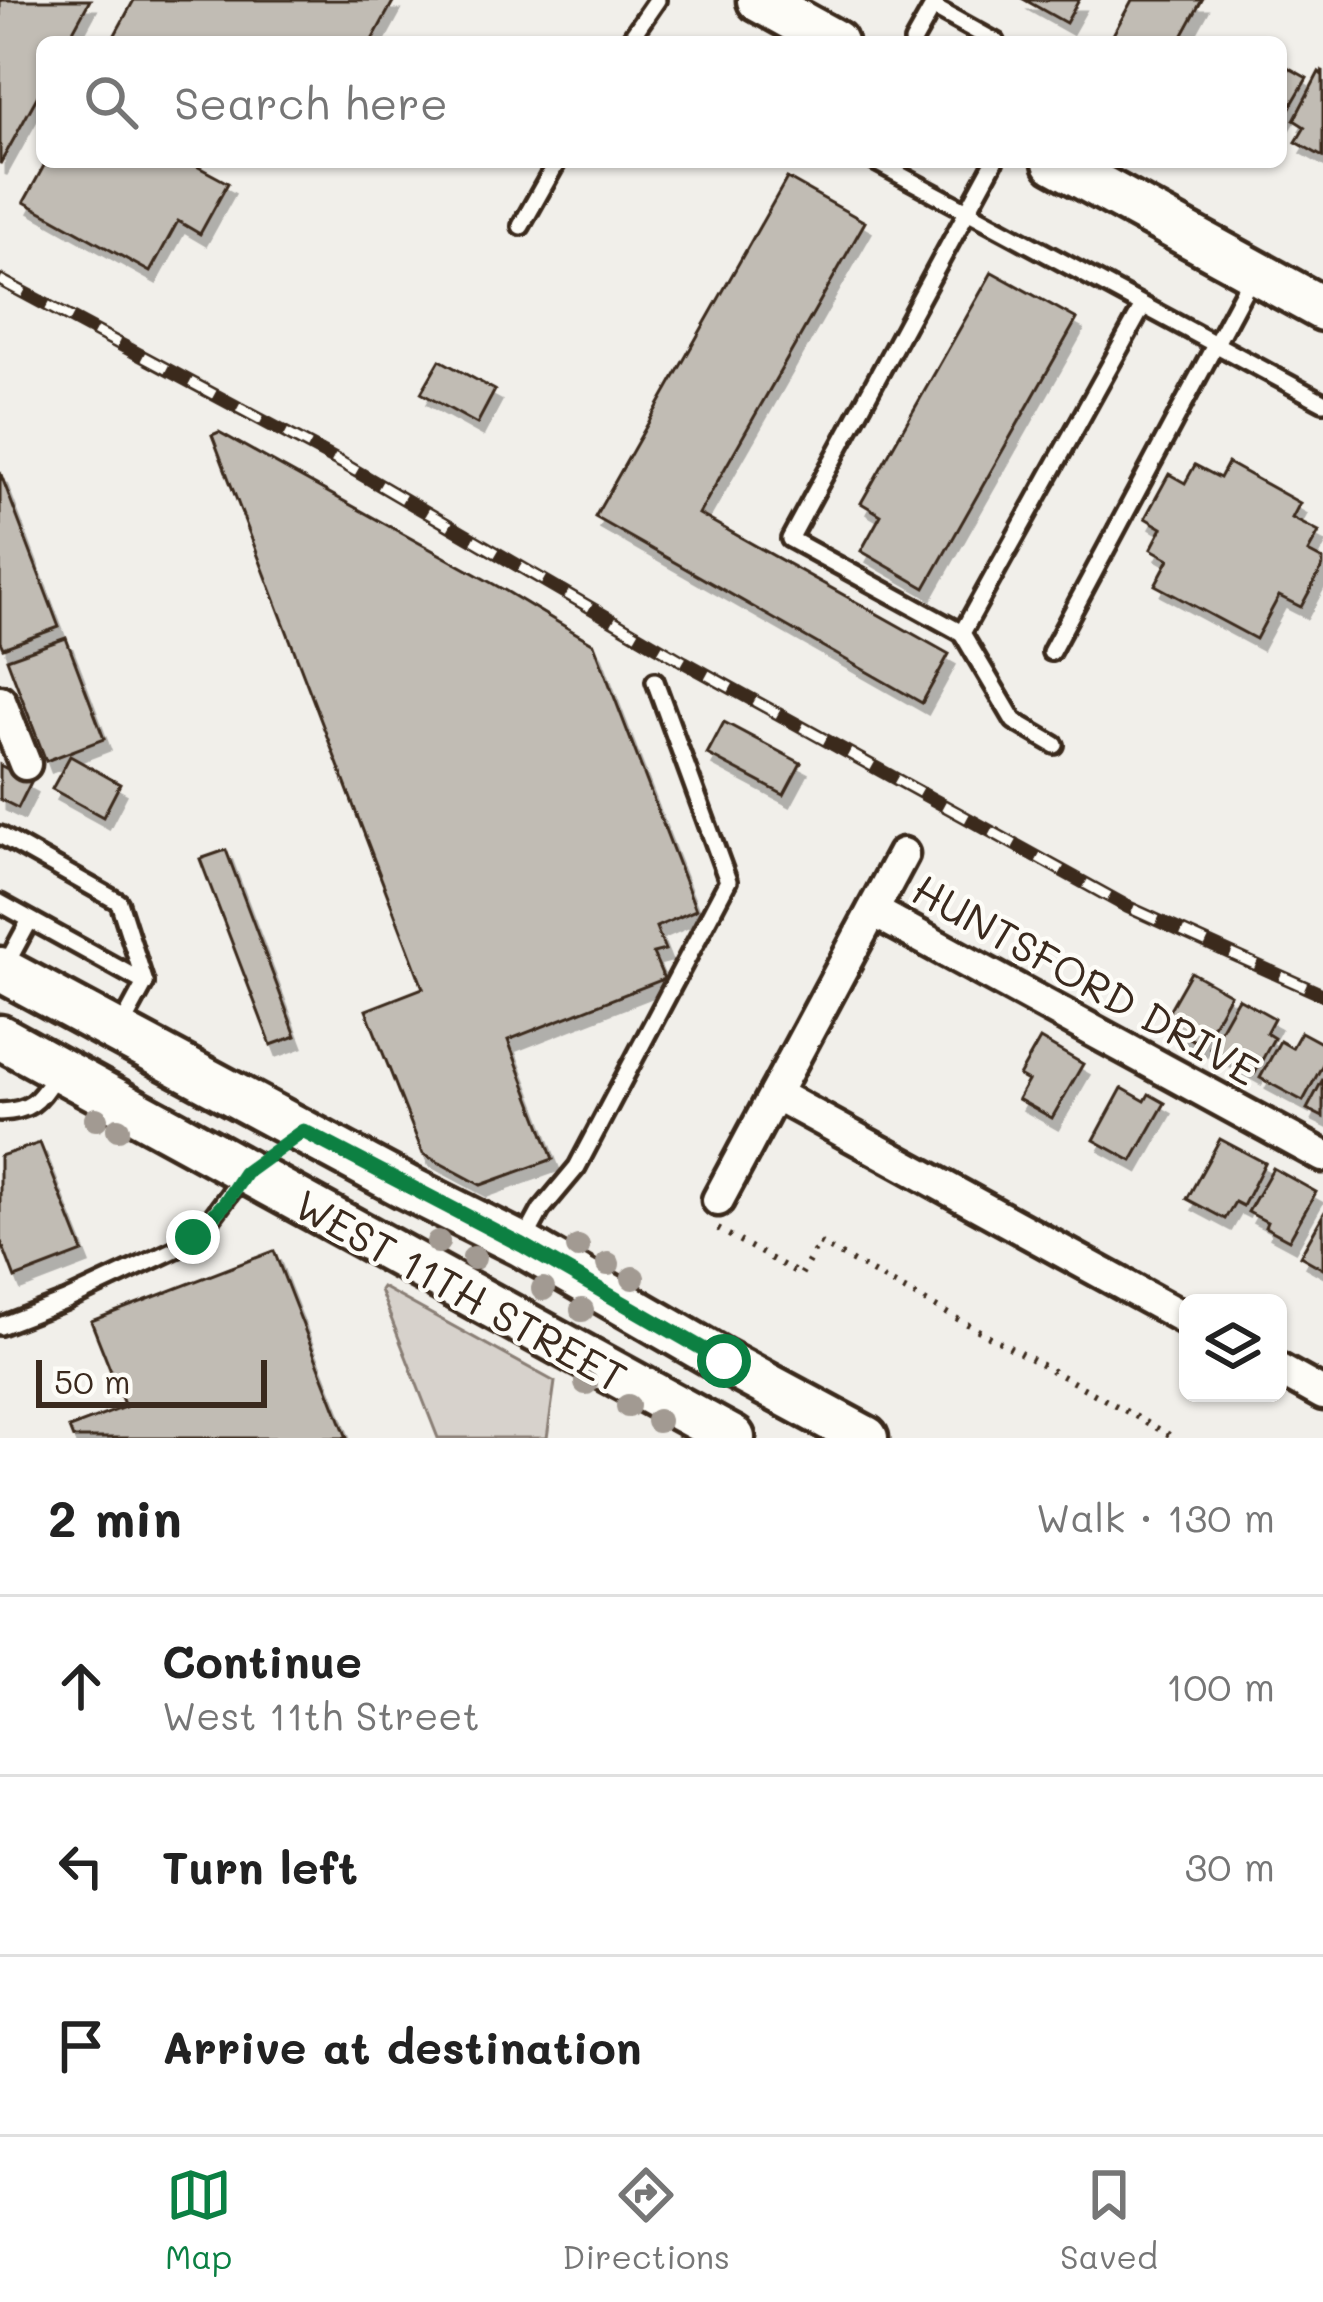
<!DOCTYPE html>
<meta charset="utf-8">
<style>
body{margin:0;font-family:Mali,sans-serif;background:#f2f2f2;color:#222}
.controls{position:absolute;right:36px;bottom:36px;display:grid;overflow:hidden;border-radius:18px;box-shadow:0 3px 9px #0004}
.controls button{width:108px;height:108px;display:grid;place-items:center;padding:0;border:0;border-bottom:3px solid #e0e0e0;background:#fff;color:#222;font:60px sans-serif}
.scale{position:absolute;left:36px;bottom:30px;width:231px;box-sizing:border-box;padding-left:12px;border:6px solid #3b2a1e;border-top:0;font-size:33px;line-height:42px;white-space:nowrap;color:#3b2a1e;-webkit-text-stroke:9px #fdfcf7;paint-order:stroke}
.stop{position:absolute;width:36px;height:36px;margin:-27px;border:9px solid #0b8043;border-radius:50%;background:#fff}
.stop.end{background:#0b8043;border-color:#fff;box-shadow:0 3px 12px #0008}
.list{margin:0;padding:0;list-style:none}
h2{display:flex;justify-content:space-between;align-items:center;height:156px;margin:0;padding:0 48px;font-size:51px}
h2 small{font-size:39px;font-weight:400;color:#767676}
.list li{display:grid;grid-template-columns:78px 1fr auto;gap:36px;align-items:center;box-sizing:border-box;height:180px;padding:0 48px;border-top:3px solid #e0e0e0}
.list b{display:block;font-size:45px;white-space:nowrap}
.list p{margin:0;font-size:39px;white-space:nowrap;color:#767676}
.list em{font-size:39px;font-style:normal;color:#767676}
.icon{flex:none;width:66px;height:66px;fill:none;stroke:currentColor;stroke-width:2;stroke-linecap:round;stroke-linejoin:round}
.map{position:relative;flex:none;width:1323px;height:1438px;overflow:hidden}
.search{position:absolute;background:#fff;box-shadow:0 3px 9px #0004;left:36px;right:36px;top:36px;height:132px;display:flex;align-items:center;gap:30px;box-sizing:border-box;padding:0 42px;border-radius:18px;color:#767676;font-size:45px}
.sheet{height:696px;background:#fff}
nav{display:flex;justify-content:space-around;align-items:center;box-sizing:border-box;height:168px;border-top:3px solid #e0e0e0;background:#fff;font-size:33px;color:#767676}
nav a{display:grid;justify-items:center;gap:6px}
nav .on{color:#0b8043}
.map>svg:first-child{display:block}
.green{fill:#d7d2cc;stroke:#897e75;stroke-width:3}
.building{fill:#c1bcb4;stroke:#3b2a1e;stroke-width:3;filter:url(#shadow)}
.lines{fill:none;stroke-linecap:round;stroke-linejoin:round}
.lane-casing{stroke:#3b2a1e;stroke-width:24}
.street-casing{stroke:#3b2a1e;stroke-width:39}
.secondary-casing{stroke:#3b2a1e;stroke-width:51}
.path{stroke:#3b2a1e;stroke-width:6;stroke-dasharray:3 9;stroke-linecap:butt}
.lane{stroke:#fdfcf7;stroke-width:15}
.street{stroke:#fdfcf7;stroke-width:30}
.secondary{stroke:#fdfcf7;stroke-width:42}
.rail-casing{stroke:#3b2a1e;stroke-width:14}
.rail{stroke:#fdfcf7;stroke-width:9;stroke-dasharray:27;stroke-linecap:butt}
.tree{fill:#a29a92}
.route{stroke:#0b8043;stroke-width:15}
.labels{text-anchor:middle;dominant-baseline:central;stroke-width:9;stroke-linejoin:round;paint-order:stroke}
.street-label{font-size:42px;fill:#3b2a1e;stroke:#fdfcf7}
</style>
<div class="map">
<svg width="1323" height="1438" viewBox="0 0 1323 1438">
<defs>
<filter id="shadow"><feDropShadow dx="6" dy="11" stdDeviation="0" flood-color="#0004"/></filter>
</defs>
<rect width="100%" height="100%" fill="#f1efea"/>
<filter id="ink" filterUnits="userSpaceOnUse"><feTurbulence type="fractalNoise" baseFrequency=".00833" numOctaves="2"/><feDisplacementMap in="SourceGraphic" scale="24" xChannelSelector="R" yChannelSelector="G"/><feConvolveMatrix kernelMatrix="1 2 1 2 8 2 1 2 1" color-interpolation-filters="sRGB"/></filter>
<g filter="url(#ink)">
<!-- green -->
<path class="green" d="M382 1287 555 1382 547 1438H438L380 1290Z"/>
<!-- building -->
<g class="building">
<path d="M0 0H90L67 42H42V88L0 164Z"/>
<path d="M134 0H394L371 42H111Z"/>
<path d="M1025 0H1079L1066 23Z"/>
<path d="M1132 0H1202L1179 42H1109Z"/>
<path d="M1284 65 1307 78 1281 123V71Z"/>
<path d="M1323 70V157L1296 142 1305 127 1294 120 1319 72 1321 74Z"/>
<path d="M46 162H189L228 183 200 234 178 221 150 272 24 202Z"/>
<path d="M787 178 865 222 699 514 949 654 922 703 595 517Z"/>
<path d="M992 272 1077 319 925 588 861 551 881 515 861 503Z"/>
<path d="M440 360 495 390 477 424 421 393Z"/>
<path d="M219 432 506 591 594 644 696 910 656 927 665 950 653 953 664 979 508 1040 553 1159 481 1185 423 1154 366 1010 423 988 212 435Z"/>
<path d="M1228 463 1300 503 1292 518 1319 532 1308 552 1323 560V566L1301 607 1279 596 1256 639 1155 585 1169 559 1151 549 1162 528 1145 518 1169 474 1185 483 1195 465 1220 478Z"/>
<path d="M0 472 59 627 3 648 0 642Z"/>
<path d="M66 638 104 739 46 761 7 659Z"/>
<path d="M724 722 801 763 784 795 707 754Z"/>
<path d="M70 756 120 784 103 817 52 789Z"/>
<path d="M0 765 31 782 18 808 0 799Z"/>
<path d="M226 850 296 1036 271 1045 200 859Z"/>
<path d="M1191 972 1230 994 1202 1045 1162 1023Z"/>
<path d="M1238 998 1274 1018 1266 1033 1274 1038 1255 1073 1210 1048Z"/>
<path d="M1301 1032 1323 1044V1064L1303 1101 1260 1078 1280 1041 1292 1048Z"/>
<path d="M1040 1039 1083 1064 1052 1118 1018 1099 1028 1081 1019 1076Z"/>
<path d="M1323 1079V1117L1307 1109Z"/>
<path d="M1122 1088 1145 1101 1149 1094 1165 1103 1132 1161 1094 1140Z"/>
<path d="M1220 1139 1265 1163 1243 1206 1235 1202 1225 1219 1187 1199Z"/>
<path d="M40 1143 83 1252 15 1278 0 1239V1156Z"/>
<path d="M1273 1168 1316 1192 1289 1240 1265 1227 1267 1222 1248 1212Z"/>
<path d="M1323 1215V1269L1300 1256Z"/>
<path d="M274 1251 347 1438H73L69 1428 125 1407 91 1321Z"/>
</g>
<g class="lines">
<defs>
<g id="lane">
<path d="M933 7 996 42"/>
<path d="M628 42 657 0"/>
<path d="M913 42 935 3"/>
<path d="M876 162 1323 402"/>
<path d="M521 226 557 162"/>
<path d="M962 633 790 539 994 162"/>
<path d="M1051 652 1253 274"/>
<path d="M1055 745 1014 721 962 633 1143 306"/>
<path d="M0 835 119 902 145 983"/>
<path d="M0 903 145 983 119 1031"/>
<path d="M3 970 30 920"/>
<path d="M0 1112C34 1111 39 1099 57 1073"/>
<path d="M523 1243 541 1210 577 1167 728 881 655 681"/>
<path d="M0 1326 65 1301 176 1249 210 1220 245 1173"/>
</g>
<g id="street">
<path d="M0 701 25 764"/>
<path d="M873 911 1323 1156"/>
<path d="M775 1094 1188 1320"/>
<path d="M718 1200 903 854"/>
<path d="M1278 1369 1323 1394"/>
</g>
<g id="secondary">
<path d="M759 0 835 42"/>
<path d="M1055 162 1323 309"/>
<path d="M0 969 406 1187 522 1245 723 1361 866 1438"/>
<path d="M0 1037 733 1438"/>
</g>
</defs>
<!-- lane casing -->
<use href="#lane" class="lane-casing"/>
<!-- street casing -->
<use href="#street" class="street-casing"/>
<!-- secondary casing -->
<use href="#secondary" class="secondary-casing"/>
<!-- path -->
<path class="path" d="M718 1229 801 1275 819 1243 1175 1438"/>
<!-- lane -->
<use href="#lane" class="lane"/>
<!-- street -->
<use href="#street" class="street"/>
<!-- secondary -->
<use href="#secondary" class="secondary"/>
<defs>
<path id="rail" d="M0 280 342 463 684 662 1128 907 1323 995"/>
</defs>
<!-- rail casing -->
<use href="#rail" class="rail-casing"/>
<!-- rail -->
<use href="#rail" class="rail"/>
</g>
<!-- trees -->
<g class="tree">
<circle cx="96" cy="1119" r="12"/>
<circle cx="118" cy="1129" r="12"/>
<circle cx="438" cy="1242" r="12"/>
<circle cx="578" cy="1247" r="12"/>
<circle cx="474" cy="1258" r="12"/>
<circle cx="608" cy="1264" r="12"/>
<circle cx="633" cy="1278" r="12"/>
<circle cx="543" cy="1289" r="12"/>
<circle cx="582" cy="1310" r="12"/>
<circle cx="586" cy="1383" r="12"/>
<circle cx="628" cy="1406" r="12"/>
<circle cx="658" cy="1421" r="12"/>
</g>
</g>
<g class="lines" filter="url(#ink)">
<!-- route -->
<path class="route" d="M193 1237 225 1203 245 1173 303 1131 522 1245 724 1361"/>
</g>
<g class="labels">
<!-- street labels -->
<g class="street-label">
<text transform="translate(1086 979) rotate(29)">HUNTSFORD DRIVE</text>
<text transform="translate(461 1290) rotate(29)">WEST 11TH STREET</text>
</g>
</g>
</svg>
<div class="controls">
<button><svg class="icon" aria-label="layers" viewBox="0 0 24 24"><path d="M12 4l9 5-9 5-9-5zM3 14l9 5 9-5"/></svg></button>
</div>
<div class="scale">50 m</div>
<div class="stop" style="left:724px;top:1361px"></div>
<div class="stop end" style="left:193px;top:1237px"></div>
<div class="search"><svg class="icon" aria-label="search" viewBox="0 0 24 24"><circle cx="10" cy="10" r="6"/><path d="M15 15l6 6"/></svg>Search here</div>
</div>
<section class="sheet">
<h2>2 min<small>Walk · 130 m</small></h2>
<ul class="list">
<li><svg class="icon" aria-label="ahead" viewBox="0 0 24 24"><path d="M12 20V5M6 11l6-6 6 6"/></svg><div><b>Continue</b><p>West 11th Street</p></div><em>100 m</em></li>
<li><svg class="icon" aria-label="left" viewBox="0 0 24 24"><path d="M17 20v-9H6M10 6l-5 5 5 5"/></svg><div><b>Turn left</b></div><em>30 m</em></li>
<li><svg class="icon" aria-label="arrive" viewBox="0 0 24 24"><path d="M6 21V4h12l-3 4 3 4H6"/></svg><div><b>Arrive at destination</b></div></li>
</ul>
</section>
<nav>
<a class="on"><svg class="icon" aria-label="map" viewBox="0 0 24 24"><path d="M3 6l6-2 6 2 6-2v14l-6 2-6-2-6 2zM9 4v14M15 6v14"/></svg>Map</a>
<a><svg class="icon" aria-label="directions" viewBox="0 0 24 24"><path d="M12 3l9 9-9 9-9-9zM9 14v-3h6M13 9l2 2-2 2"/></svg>Directions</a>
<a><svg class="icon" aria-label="saved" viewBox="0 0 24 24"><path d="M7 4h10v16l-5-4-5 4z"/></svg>Saved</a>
</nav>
